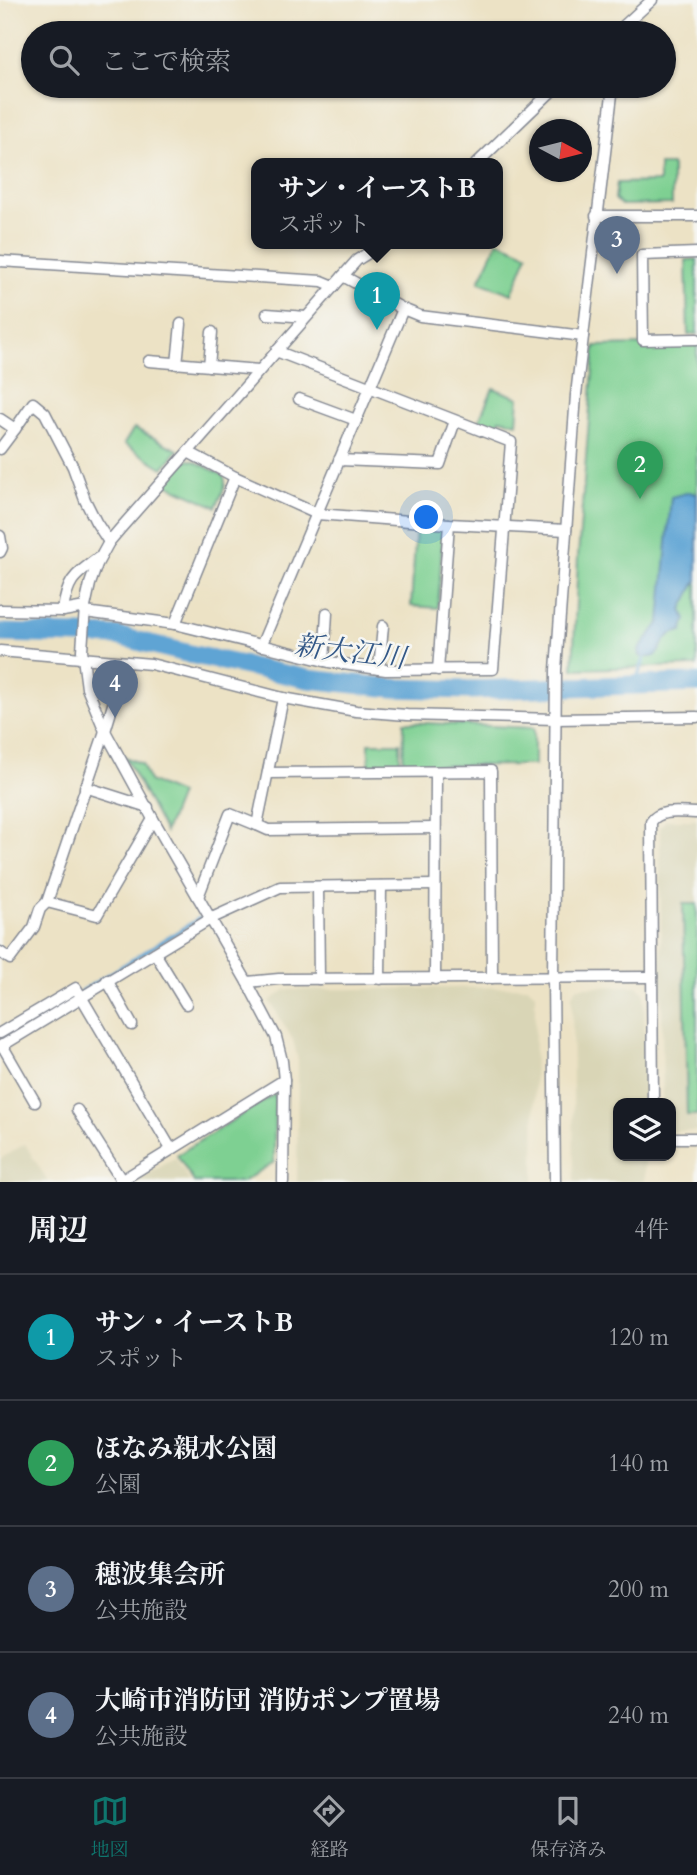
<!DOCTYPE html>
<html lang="ja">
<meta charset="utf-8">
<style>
body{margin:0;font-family:Cardo,"Noto Serif JP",serif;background:#20242c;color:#f1f3f6}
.controls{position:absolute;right:21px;bottom:21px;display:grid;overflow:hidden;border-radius:14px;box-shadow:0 2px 5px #0004}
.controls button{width:63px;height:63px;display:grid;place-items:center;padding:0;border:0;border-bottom:2px solid #363941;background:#171b24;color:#f1f3f6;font:35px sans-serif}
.compass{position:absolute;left:529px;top:119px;width:63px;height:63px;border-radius:50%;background:#171b24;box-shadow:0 2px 5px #0004;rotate:97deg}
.you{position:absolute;left:427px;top:518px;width:24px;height:24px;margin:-18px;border:5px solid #fff;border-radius:50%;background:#1a73e8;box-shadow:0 0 0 10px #1a73e833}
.badge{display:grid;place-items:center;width:46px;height:46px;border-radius:50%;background:#0f766e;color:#fff;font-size:23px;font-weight:700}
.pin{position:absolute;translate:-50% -58px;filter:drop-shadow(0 2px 4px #0008)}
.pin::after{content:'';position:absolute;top:37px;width:24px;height:21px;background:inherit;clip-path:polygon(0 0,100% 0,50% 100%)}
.popup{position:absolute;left:251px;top:158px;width:252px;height:91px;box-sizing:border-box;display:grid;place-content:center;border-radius:14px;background:#171b24;filter:drop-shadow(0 2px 5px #0005);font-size:23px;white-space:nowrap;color:#9ea1a6}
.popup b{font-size:26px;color:#f1f3f6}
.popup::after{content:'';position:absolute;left:50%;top:100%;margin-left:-14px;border:14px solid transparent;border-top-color:#171b24}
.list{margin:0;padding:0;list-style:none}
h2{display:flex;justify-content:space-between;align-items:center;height:91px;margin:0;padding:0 28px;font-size:30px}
h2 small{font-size:23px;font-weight:400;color:#9ea1a6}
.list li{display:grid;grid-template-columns:46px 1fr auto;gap:21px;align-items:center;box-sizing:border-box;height:126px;padding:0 28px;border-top:2px solid #363941}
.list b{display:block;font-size:26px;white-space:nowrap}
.list p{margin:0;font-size:23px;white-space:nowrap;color:#9ea1a6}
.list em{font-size:23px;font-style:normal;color:#9ea1a6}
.icon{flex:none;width:38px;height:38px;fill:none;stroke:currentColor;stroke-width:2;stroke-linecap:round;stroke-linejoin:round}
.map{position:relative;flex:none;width:697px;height:1182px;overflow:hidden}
.search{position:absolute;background:#171b24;box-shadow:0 2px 5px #0004;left:21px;right:21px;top:21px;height:77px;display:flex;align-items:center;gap:18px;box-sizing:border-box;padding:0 24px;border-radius:38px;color:#9ea1a6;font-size:26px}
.sheet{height:595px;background:#171b24}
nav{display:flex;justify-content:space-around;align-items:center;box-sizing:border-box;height:98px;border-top:2px solid #363941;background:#171b24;font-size:19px;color:#9ea1a6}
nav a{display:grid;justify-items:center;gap:4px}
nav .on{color:#0f766e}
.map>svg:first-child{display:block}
.built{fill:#d9d5b6}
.green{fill:#7ed092;stroke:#4c8078;stroke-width:2}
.water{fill:#5fa4d4;stroke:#3d6a99;stroke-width:2}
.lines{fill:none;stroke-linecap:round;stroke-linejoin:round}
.stream{stroke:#5fa4d4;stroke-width:3.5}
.river{stroke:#5fa4d4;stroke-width:19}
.minor-casing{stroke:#848892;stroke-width:13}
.minor{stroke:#fff;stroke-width:10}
.labels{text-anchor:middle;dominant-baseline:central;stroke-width:5;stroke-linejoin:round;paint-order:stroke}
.water-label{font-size:28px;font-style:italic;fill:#335887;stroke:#f6f6f2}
</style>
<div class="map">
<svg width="697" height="1182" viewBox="0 0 697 1182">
<rect width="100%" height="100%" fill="#f6f6f2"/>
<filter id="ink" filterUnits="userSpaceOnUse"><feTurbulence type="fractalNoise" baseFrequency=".0143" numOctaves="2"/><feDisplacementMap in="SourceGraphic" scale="14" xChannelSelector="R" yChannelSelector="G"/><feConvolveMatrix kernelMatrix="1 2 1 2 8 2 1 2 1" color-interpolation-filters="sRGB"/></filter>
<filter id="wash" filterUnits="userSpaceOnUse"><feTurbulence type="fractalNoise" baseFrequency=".00686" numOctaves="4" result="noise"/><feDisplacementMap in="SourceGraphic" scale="28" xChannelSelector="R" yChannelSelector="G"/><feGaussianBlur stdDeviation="1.57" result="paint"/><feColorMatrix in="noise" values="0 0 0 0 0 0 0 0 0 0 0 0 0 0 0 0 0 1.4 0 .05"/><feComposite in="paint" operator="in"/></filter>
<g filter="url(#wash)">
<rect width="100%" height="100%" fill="#ece2c5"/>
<!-- built -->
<g class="built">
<path d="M666 820H697V1131H671V1103H663L660 827Z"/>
<path d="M637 986 644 992 645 1103H618V1156H645V1182H574L572 994 578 987Z"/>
<path d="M528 987 535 993 534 1182H297L298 1060 293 1040 270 1001 285 990Z"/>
<path d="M25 1144 48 1182H0V1159Z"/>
<path d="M175 1158 190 1182H136Z"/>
</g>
<!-- green -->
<g class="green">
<path d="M659 165H672V204L621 205 615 199 617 183 659 182Z"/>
<path d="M498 241 528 254 512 294 479 282Z"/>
<path d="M697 259V334L688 335 686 260Z"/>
<path d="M697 344V666L573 669 578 556 595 346Z"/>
<path d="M493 388 519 398 517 423 500 419 496 427 479 420Z"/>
<path d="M134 428 178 450 163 468 124 444Z"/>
<path d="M189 460 194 461 223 475C229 485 220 497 216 507L166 484 185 461Z"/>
<path d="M416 527 443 529 438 608 411 606Z"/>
<path d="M404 722 534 728V765L403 766Z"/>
<rect x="369" y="743" width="31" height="22"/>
<path d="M125 757 142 764 149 781 180 794 165 832Z"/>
<path d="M683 904H697V1115H687Z"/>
<path d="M275 1094 274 1162 242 1182H194L177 1155Z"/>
</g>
<!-- water -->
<path class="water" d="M690 492 697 495V580L682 609 686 620 682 631C681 631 671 634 670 635 657 646 662 662 640 656L639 650 660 622 671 497Z"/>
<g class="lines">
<!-- stream -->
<g class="stream">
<path d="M635 684 646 654"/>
<path d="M82 991 200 918"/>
<path d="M40 1017 71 997"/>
</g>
<!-- river -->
<path class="river" d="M0 633 118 636 194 655 308 679 393 688 469 690 697 683"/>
</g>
</g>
<g filter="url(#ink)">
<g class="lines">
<defs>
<g id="minor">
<path d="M616 33 652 0"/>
<path d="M476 164 557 86"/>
<path d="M596 216H697"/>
<path d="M697 253 642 255 643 340 697 339"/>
<path d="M0 261 322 281 334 286"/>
<path d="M343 276 403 309 420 316 583 336"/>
<path d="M267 314 306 317"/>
<path d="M149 361 259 370"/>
<path d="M177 364 181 324"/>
<path d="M209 366 212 332"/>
<path d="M299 399 356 420"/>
<path d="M0 419 15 429 33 403 45 413 73 467 85 500 96 522 109 542"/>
<path d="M0 449 15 429"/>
<path d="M188 452 235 477 317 514 449 524 566 530"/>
<path d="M339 460 440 464 455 421"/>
<path d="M235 477 175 624 329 662 386 670 493 669 511 442 276 351"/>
<path d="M0 536 2 548 0 552"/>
<path d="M0 610 63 611 85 607"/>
<path d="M63 611C67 580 74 576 98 558"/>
<path d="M85 612 175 624"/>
<path d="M261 646 403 309"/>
<path d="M0 651 151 664 283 698 356 711 407 715 555 719 697 717"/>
<path d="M324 661 327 613"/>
<path d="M379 669 383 626"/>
<path d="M438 670 449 524"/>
<path d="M283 698 257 825 268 830 435 828"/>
<path d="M268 773 491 771 492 978"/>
<path d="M85 787 148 807"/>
<path d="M318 887 319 979"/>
<path d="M198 897 230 814 257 825"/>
<path d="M47 902 97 915 153 819"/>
<path d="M0 952 10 959 34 927 40 909 47 902 105 731 126 662"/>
<path d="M155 953 186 1004"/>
<path d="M380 979 381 886"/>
<path d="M435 979 436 772"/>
<path d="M107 980 132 1025"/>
<path d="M247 982 279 979 652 977"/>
<path d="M0 1033 76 988 171 1149"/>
<path d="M2 1045 35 1102"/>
<path d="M0 1047 212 918 280 887 435 885"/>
<path d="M653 1103 651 822C660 808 682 813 697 813"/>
<path d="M77 1110 122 1181"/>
<path d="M671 1138H697"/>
<path d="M119 1182 284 1080"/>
<path d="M283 1182 284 1080 282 1061 276 1037 247 982 153 819 105 731 87 688 82 650 85 607 90 584 97 564 109 542 120 529 357 260 383 244"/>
<path d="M555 1182 553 977 556 670 576 395 613 86"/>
</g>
</defs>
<!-- minor casing -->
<use href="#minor" class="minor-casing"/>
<!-- minor -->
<use href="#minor" class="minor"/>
</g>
</g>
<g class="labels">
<!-- water labels -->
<g class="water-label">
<text transform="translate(350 652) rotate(7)">新大江川</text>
</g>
</g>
</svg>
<div class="controls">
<button><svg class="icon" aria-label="layers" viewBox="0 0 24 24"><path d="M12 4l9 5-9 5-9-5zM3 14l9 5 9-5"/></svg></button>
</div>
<svg class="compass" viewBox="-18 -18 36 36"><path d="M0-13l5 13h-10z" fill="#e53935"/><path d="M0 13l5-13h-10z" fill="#9ea1a6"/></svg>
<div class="you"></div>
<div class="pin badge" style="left:377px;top:330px;background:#0f9aa8">1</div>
<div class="popup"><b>サン・イーストB</b>スポット</div>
<div class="pin badge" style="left:640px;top:499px;background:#2e9e5b">2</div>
<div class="pin badge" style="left:617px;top:274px;background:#5c6f8a">3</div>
<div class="pin badge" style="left:115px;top:718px;background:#5c6f8a">4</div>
<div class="search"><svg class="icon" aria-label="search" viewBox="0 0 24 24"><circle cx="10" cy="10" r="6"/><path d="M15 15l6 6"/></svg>ここで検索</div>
</div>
<section class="sheet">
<h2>周辺<small>4件</small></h2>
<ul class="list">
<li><span class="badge" style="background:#0f9aa8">1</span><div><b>サン・イーストB</b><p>スポット</p></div><em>120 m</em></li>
<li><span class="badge" style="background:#2e9e5b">2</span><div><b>ほなみ親水公園</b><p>公園</p></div><em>140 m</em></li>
<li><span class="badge" style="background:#5c6f8a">3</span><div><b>穂波集会所</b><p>公共施設</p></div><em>200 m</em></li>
<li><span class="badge" style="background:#5c6f8a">4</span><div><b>大崎市消防団 消防ポンプ置場</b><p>公共施設</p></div><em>240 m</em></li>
</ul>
</section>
<nav>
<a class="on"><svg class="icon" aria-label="map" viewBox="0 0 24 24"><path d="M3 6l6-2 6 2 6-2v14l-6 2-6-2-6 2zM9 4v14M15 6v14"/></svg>地図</a>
<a><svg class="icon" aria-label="directions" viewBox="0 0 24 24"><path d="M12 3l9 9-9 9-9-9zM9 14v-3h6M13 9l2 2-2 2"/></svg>経路</a>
<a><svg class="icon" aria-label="saved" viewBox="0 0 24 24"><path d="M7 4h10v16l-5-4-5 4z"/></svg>保存済み</a>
</nav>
